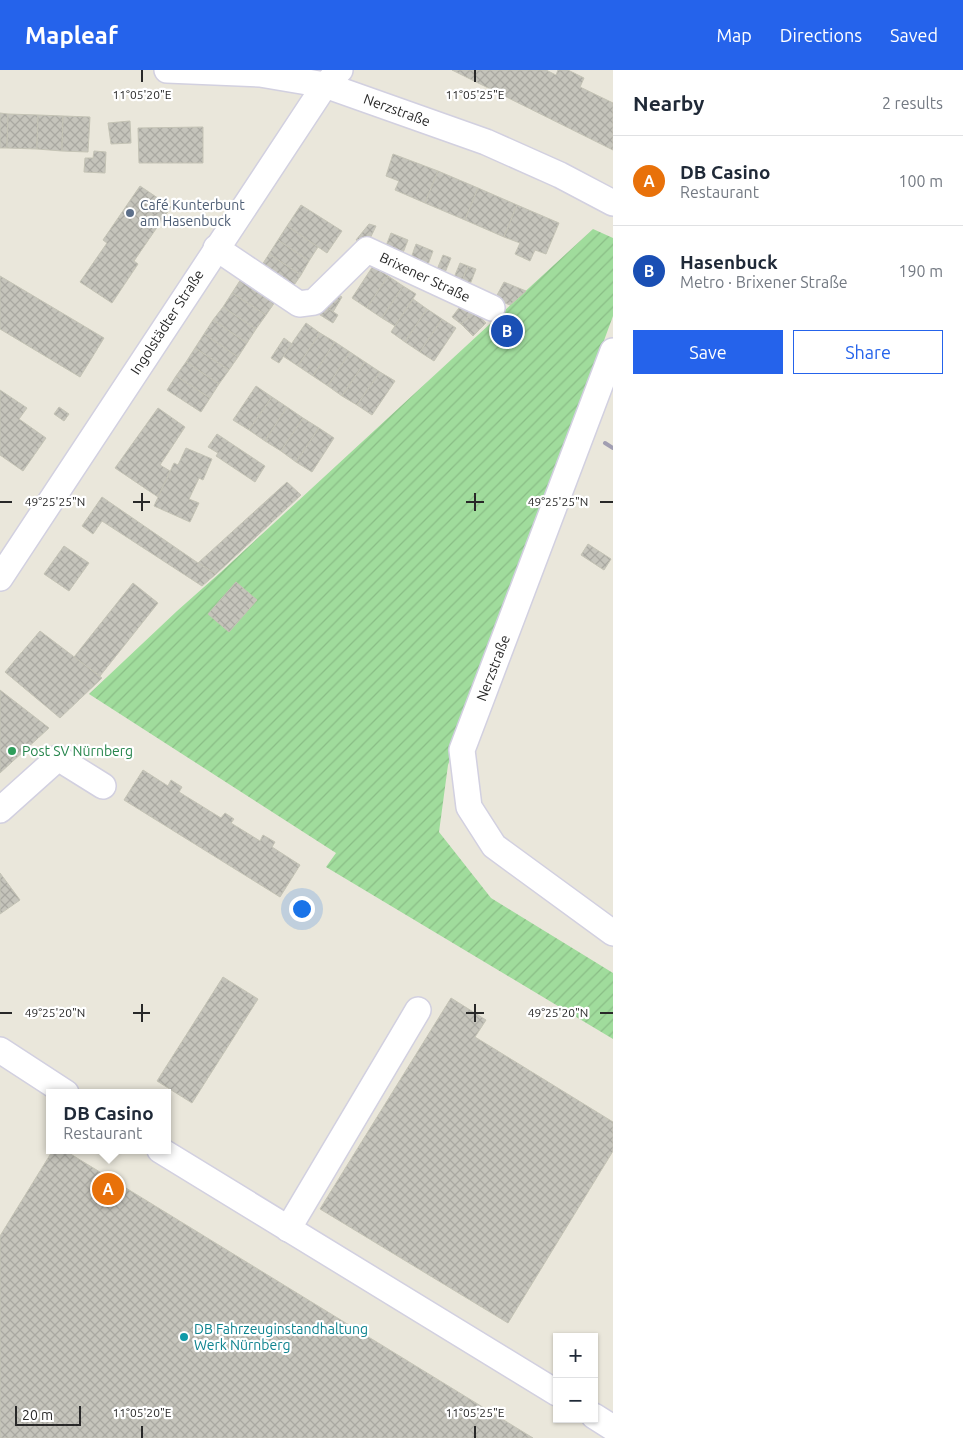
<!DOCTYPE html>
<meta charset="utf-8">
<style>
body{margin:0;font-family:Ubuntu,sans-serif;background:#f6f6f7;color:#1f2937}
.controls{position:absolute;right:15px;bottom:15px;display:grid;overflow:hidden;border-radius:0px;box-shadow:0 1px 4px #0004}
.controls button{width:45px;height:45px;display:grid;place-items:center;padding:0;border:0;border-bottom:1px solid #e0e1e3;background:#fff;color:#1f2937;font:25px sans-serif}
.scale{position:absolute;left:15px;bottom:12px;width:66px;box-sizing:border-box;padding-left:5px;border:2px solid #282828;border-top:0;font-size:14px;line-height:18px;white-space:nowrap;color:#282828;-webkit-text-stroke:4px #fff;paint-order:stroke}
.you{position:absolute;left:301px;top:838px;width:18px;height:18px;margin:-12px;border:4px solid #fff;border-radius:50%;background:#1a73e8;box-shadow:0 0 0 8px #1a73e833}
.badge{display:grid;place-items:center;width:32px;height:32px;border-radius:50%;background:#2563eb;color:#fff;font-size:16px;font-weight:700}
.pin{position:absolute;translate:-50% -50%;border:2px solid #fff;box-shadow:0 1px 5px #0006}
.popup{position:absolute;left:46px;top:1019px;width:125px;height:65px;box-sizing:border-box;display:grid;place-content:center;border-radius:0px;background:#fff;filter:drop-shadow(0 1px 4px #0005);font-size:16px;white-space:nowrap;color:#747a83}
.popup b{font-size:19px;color:#1f2937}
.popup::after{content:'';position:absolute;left:50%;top:100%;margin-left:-10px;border:10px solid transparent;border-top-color:#fff}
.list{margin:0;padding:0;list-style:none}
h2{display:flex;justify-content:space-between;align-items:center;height:65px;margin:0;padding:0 20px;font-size:21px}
h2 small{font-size:16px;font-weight:400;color:#747a83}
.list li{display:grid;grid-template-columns:32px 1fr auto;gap:15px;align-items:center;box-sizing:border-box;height:90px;padding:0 20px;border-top:1px solid #e0e1e3}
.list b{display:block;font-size:19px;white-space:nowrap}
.list p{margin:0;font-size:16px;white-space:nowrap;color:#747a83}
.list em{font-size:16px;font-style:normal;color:#747a83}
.actions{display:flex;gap:10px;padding:15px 20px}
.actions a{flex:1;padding:11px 0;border:1px solid #2563eb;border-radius:0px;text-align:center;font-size:18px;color:#2563eb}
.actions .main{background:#2563eb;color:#fff}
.map{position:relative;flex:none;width:613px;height:1368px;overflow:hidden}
header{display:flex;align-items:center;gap:30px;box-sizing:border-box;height:70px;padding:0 25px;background:#2563eb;color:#fff}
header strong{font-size:24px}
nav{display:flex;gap:28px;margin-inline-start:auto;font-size:18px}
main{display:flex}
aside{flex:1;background:#fff}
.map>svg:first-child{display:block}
.garden{fill:url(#garden-furrows)}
.building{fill:url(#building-cross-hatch);stroke:#c4c3b5}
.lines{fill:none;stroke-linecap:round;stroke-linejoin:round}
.minor-casing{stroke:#d2d0e0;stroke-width:28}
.minor{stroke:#fff;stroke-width:25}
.rail{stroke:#a19eb1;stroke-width:4}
.ticks{fill:none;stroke:#282828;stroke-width:2}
.service-dot{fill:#5c6f8a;stroke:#fff;stroke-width:2}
.leisure-dot{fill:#2e9e5b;stroke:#fff;stroke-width:2}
.culture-dot{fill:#0f9aa8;stroke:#fff;stroke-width:2}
.labels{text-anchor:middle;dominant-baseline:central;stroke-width:4.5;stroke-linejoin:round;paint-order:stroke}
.street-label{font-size:14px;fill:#282828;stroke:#fff}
.service-label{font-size:14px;fill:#4e5e75;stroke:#fff;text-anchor:start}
.leisure-label{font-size:14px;fill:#27864d;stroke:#fff;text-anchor:start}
.culture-label{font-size:14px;fill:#0d838f;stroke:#fff;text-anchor:start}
.ticks-label{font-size:12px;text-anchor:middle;fill:#282828;stroke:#fff;stroke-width:4.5;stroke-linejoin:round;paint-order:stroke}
</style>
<header>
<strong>Mapleaf</strong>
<nav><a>Map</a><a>Directions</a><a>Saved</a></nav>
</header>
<main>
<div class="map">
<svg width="613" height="1368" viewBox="0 0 613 1368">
<defs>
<pattern id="garden-furrows" width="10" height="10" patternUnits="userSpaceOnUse" patternTransform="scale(1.25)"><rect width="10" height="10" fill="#a0dc9c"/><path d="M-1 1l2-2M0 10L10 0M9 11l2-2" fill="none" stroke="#8abd86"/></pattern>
<pattern id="building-cross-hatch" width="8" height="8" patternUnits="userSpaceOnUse" patternTransform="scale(1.25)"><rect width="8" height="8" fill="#c5c4bb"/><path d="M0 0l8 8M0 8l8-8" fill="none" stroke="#a9a8a1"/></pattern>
</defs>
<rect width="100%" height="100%" fill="#eae7db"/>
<!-- garden -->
<path class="garden" d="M593 159 613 168V246L448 695 439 762 491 828 613 903V969L326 797 336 783 89 624 177 541 221 502Z"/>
<!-- building -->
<g class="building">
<path d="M452 0H546L556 5 558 0H568L584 8 580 17 613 33V80Z"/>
<path d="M0 43 8 44 7 78H0Z"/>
<path d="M8 44 38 45 37 79 7 78Z"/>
<path d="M38 45 63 46 62 81 37 79Z"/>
<path d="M63 46 90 47 88 82 62 81Z"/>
<path d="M130 51 131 73 111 74 108 53Z"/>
<path d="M203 57V93H139L138 58Z"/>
<path d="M94 81 106 82 105 103 84 102 85 88H93Z"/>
<path d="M393 84 438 101 425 133 395 120 399 111 386 106Z"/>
<path d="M438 101 478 118 465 150 425 133Z"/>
<path d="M140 116 171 137 134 191 138 194 112 233 80 212 107 173 103 170Z"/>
<path d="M478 118 517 135 504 167 465 150Z"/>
<path d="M301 135 342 161 327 183 287 156Z"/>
<path d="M517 135 559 153 546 184 535 180 530 191 515 184 520 173 504 167Z"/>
<path d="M369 154 376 156 367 175 356 170Z"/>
<path d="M287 156 318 177 309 191 278 170Z"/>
<path d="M391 163 408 170 401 188 384 181Z"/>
<path d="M278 170 309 191 301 205 269 184Z"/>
<path d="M416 174 433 181 427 197 410 191Z"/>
<path d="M269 184 301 205 292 218 260 198Z"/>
<path d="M443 185 451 188 444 205 436 202Z"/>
<path d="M460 193 468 196 461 214 453 210Z"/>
<path d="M373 196 388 206 367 238 352 228Z"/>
<path d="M468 196 476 199 469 217 461 214Z"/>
<path d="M0 206 104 268 80 307 0 259Z"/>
<path d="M388 206 403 216 382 248 367 238Z"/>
<path d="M241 209 275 232 266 245 232 223Z"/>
<path d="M504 212 526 221 510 235 495 229Z"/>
<path d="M403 216 416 224 395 256 382 248Z"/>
<path d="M334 222 342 227 333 242 324 236Z"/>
<path d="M232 223 266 245 256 259 223 237Z"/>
<path d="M413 229 427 239 405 272 391 262Z"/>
<path d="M462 234 475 241 461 254 452 247Z"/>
<path d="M323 235 338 245 333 253 317 243Z"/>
<path d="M223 237 256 259 247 273 213 250Z"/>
<path d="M427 239 442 249 420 282 405 272Z"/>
<path d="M475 241 486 253 473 266 461 254Z"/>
<path d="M442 249 456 258 434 291 420 282Z"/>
<path d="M213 250 247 273 238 287 204 264Z"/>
<path d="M306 253 320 263 298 296 283 286Z"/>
<path d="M320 263 335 272 313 306 298 296Z"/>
<path d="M204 264 238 287 229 300 195 278Z"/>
<path d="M284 268 292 274 279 293 271 288Z"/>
<path d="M335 272 350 282 328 316 313 306Z"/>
<path d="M195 278 229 300 219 314 186 292Z"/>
<path d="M350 282 365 292 342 326 328 316Z"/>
<path d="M186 292 219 314 210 328 176 306Z"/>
<path d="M365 292 380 302 357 335 342 326Z"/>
<path d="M380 302 395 311 372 345 357 335Z"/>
<path d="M176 306 210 328 201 342 167 320Z"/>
<path d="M256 316 272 327 249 360 233 350Z"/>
<path d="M0 320 27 338 19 349 46 368 23 401 0 385Z"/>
<path d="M272 327 287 337 265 371 249 360Z"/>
<path d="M59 337 69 344 64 351 54 344Z"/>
<path d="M287 337 303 348 281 381 265 371Z"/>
<path d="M158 338 185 357 160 395 170 401 158 427 115 398Z"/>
<path d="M303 348 319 358 296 392 281 381Z"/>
<path d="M319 358 334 368 312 402 296 392Z"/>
<path d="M217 364 265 396 255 412 216 386 218 383 208 377Z"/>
<path d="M186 378 212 389 203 410 199 408 189 429 199 433 190 452 154 436 174 393 178 395Z"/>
<path d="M287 412 301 425 216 504 198 493Z"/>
<path d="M102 427 198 493 216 504 202 516 102 451 93 464 82 456Z"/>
<path d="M588 474 611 489 604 500 581 485Z"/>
<path d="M64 476 89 493 69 521 44 504Z"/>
<path d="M236 512 257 530 229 562 208 544Z"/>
<path d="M133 513 158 533 100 606 74 587Z"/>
<path d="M40 561 102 608 60 648 5 602Z"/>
<path d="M0 620 49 658 0 703Z"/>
<path d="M143 700 168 716 171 710 182 717 179 722 221 748 225 743 234 749 231 753 260 771 263 765 275 772 272 777 300 795 280 827 124 730Z"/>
<path d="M0 803 20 830 0 844Z"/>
<path d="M223 907 258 929 192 1033 157 1011Z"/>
<path d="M451 928 486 950 475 967 613 1052V1081L508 1253 320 1139Z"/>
<path d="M53 1080H64L533 1368H0V1166Z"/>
</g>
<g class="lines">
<defs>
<g id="minor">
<path d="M167 0 260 4 325 15 486 72 560 105 613 133"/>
<path d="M216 178 299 234 314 232 367 180 492 238"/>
<path d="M613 281 462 680 469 737 494 776 613 863"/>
<path d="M0 508 325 15 340 0"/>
<path d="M0 740 58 688 103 716"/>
<path d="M0 980 66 1023"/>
<path d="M160 1080 557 1323"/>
<path d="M288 1159 418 940"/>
<path d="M594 1346 613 1358"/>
</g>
</defs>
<!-- minor casing -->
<use href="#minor" class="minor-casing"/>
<!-- minor -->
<use href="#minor" class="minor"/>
<!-- rail -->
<path class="rail" d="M605 373 613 378"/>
</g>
<!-- ticks -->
<path class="ticks" d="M142 0V12M475 0V12M142 423V441M475 423V441M0 432H12M133 432H150M466 432H484M600 432H613M142 934V952M475 934V952M0 943H12M133 943H150M466 943H484M600 943H613M142 1356V1368M475 1356V1368"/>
<!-- markers -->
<circle class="service-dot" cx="130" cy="143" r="5"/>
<circle class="leisure-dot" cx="12" cy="681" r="5"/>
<circle class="culture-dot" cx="184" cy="1267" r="5"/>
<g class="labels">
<!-- street labels -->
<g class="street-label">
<text transform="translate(397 40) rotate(20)">Nerzstraße</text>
<text transform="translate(425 207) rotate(25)">Brixener Straße</text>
<text transform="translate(167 252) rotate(-57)">Ingolstädter Straße</text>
<text transform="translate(493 598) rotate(-69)">Nerzstraße</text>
</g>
<!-- service labels -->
<g class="service-label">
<text x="140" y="135">Café Kunterbunt<tspan x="140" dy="16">am Hasenbuck</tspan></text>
</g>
<!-- leisure labels -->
<g class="leisure-label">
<text x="22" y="681">Post SV Nürnberg</text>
</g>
<!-- culture labels -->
<g class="culture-label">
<text x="194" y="1259">DB Fahrzeuginstandhaltung<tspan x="194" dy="16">Werk Nürnberg</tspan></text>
</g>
</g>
<g class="ticks-label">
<text x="142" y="29">11°05'20"E</text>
<text x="475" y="29">11°05'25"E</text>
<text x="55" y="436">49°25'25"N</text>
<text x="558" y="436">49°25'25"N</text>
<text x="55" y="947">49°25'20"N</text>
<text x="558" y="947">49°25'20"N</text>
<text x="142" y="1347">11°05'20"E</text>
<text x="475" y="1347">11°05'25"E</text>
</g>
</svg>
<div class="controls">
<button>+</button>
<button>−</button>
</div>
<div class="scale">20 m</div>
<div class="you"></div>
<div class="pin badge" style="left:108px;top:1119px;background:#e8710a">A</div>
<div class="popup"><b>DB Casino</b>Restaurant</div>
<div class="pin badge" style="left:507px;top:261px;background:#1a4fb4">B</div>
</div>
<aside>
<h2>Nearby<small>2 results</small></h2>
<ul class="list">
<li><span class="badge" style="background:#e8710a">A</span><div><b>DB Casino</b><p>Restaurant</p></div><em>100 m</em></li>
<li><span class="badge" style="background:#1a4fb4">B</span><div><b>Hasenbuck</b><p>Metro · Brixener Straße</p></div><em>190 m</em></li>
</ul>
<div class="actions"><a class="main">Save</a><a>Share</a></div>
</aside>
</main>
